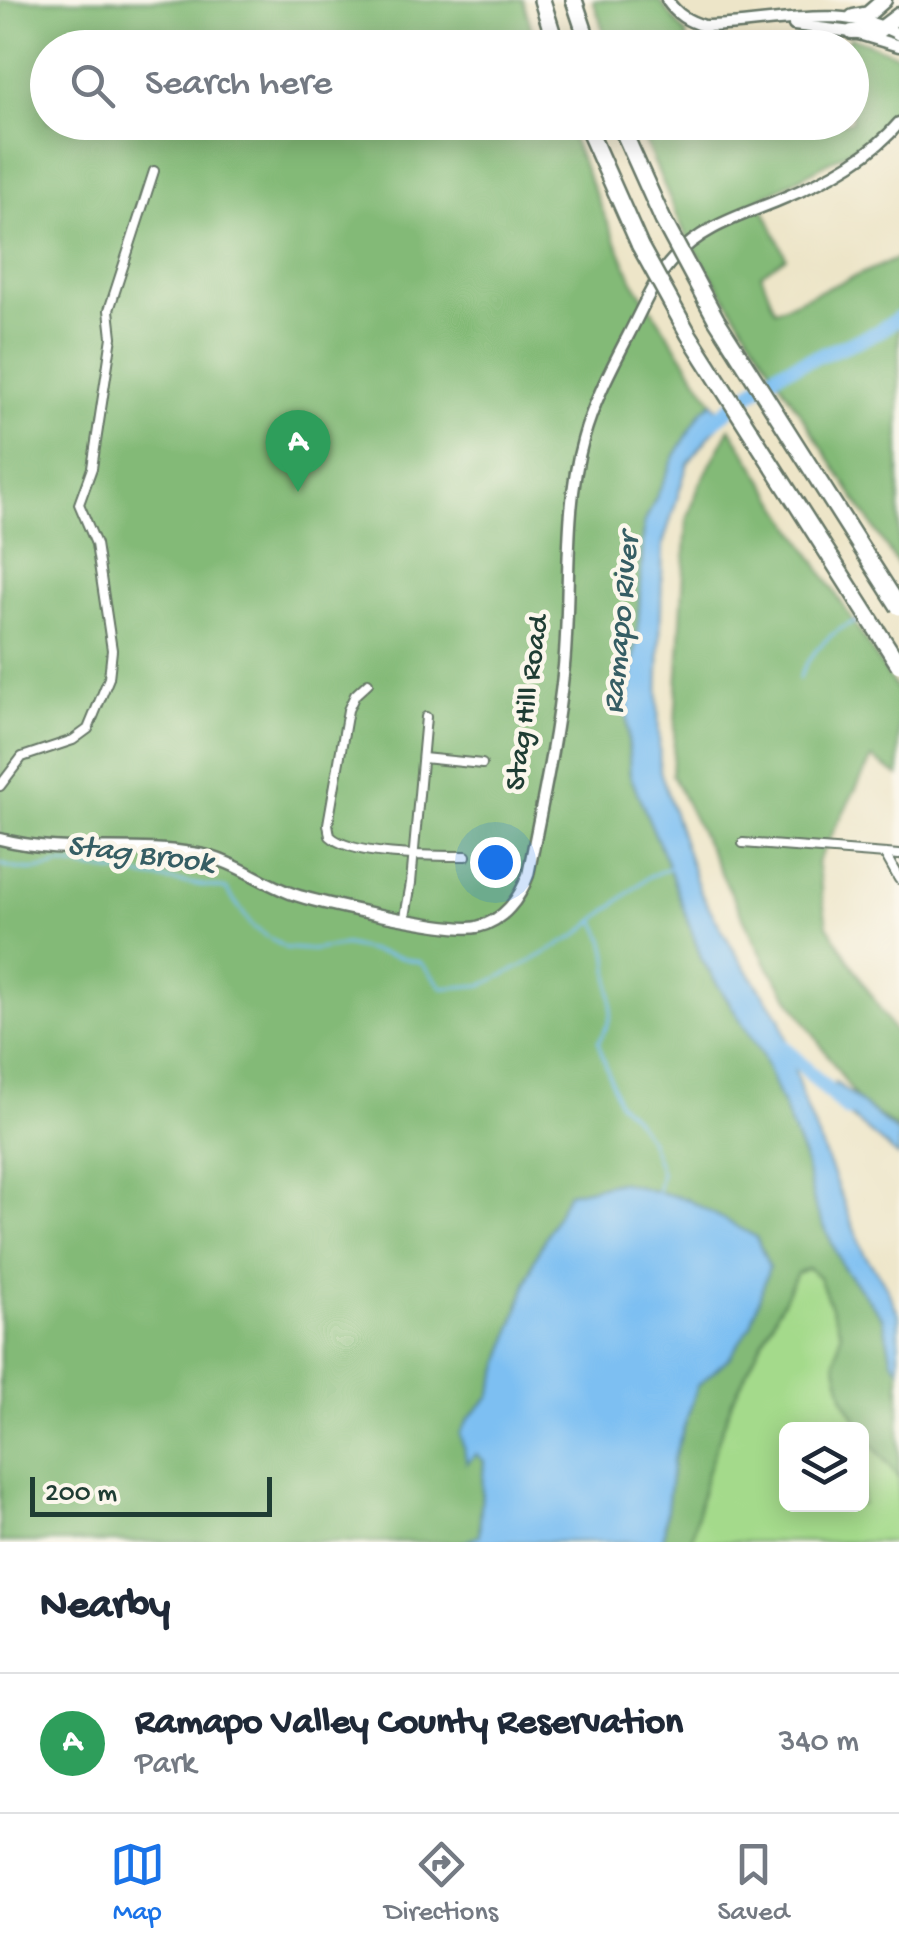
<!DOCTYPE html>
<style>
body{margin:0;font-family:"Gochi Hand",sans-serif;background:#f2f2f3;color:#1f2937}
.controls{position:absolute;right:30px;bottom:30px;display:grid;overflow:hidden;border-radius:15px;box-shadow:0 5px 25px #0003}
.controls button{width:90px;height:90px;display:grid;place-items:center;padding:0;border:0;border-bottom:2px solid #e0e1e3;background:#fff;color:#1f2937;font:50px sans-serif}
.scale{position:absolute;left:30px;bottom:25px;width:242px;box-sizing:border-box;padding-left:10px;border:5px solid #1f3d34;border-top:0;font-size:28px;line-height:35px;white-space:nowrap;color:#1f3d34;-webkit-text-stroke:8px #fbf7ec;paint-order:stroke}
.you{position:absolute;left:495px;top:862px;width:35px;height:35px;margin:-25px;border:8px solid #fff;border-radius:50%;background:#1a73e8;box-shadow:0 0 0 15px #1a73e833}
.badge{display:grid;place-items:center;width:65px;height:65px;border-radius:50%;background:#1a73e8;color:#fff;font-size:32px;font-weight:700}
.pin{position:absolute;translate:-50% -82px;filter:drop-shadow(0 2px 5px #0008)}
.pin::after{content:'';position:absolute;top:52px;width:35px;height:30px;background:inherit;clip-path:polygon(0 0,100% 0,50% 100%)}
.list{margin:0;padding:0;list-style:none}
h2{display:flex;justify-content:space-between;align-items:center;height:130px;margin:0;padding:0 40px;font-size:42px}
h2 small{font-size:32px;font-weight:400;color:#747a83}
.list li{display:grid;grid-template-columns:65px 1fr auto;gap:30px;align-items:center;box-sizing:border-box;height:140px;padding:0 40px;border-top:2px solid #e0e1e3}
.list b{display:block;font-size:38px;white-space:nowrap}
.list p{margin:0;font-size:32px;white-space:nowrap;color:#747a83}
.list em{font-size:32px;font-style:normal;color:#747a83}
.icon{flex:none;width:55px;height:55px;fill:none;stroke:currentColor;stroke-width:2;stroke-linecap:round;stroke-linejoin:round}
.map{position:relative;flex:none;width:899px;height:1542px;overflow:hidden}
.search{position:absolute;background:#fff;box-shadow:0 5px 25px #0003;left:30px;right:30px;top:30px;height:110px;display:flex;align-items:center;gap:25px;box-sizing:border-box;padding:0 35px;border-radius:55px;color:#747a83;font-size:38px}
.sheet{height:270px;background:#fff}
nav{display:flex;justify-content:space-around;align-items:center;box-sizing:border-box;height:140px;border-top:2px solid #e0e1e3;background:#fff;font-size:28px;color:#747a83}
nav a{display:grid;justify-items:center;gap:5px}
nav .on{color:#1a73e8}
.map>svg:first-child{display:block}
.green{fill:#a4da8b;stroke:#628c60;stroke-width:2.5;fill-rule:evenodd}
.forest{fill:#83ba77;stroke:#517c56;stroke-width:2.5}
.water{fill:#7dbff2;stroke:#4e7e93;stroke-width:2.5}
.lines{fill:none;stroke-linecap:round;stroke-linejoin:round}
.stream{stroke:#7dbff2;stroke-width:2.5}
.river{stroke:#7dbff2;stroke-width:15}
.minor-casing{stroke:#677868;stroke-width:12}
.tertiary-casing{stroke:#677868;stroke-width:15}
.trunk-casing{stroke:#677868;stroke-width:19}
.motorway-casing{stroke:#677868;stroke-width:20}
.minor{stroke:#fff;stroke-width:8}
.tertiary{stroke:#fff;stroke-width:10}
.trunk{stroke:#fff;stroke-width:14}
.motorway{stroke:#fff;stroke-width:15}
.motorway-bridge-casing{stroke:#677868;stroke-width:20;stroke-linecap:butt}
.motorway-bridge{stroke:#fff;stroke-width:15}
.labels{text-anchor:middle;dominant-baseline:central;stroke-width:9;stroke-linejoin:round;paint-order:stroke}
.street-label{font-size:30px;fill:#1f3d34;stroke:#fbf7ec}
.water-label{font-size:32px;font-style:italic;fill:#365e64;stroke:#fbf7ec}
</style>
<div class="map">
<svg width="899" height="1542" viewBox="0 0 899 1542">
<rect width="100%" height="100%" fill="#fbf7ec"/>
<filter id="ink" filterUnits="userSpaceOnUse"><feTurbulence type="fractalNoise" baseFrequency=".01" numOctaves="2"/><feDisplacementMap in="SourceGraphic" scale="20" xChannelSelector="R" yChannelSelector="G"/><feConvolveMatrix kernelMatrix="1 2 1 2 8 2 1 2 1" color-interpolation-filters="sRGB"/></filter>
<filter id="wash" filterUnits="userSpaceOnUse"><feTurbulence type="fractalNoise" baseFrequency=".0048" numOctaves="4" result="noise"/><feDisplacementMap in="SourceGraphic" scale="40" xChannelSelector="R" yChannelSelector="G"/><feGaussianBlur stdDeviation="2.25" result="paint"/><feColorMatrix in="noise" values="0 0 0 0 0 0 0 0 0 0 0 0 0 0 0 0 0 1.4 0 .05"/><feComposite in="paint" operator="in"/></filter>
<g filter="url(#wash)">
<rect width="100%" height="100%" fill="#ede5c8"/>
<!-- green -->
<path class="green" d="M808 1268 819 1277 841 1333 835 1362 868 1439 899 1478V1542H691L706 1475 732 1401 797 1273ZM786 1430H862V1504H786Z"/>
<!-- forest -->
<g class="forest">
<path d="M0 0H523L537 47 48 48V122L565 123 633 281 713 402 701 412 676 454 644 524 638 628 627 710 630 775 666 860 702 960 762 1054 804 1158 815 1206 843 1267 883 1318 892 1360 899 1368V1478L868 1439 844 1399 835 1362 841 1333 819 1277 808 1268 797 1273 732 1401 706 1475 691 1542H663L673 1460 698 1384 730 1357 769 1267 756 1237 619 1182 568 1194 534 1260 490 1396 468 1420V1462L476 1453 484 1461 479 1536 464 1542H0Z"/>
<path d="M593 0H659L687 36 686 47H609Z"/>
<path d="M850 37 899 55C899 76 899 98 892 117 881 139 785 185 759 199L786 257 761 274 775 310 899 258V567L686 236 637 123H690L695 140 719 123 852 122V48L845 47Z"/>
<path d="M730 428 899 693V776L872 758 817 863 827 925 899 1039V1130L859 1102 766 963 672 775 687 520 699 486Z"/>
</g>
<!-- water -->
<g class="water">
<path d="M713 402 724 418 688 463 663 544 658 702 660 771 700 892 736 954 780 1018 803 1099 864 1254 884 1282 899 1315V1368L892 1360 883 1318 843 1267 815 1206 804 1158 762 1054 702 960 666 860 630 775 627 710 638 628 644 524 676 454 701 412Z"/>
<path d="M835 1082 899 1134V1157L834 1103Z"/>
<path d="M619 1182 686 1199 756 1237 769 1267 751 1325 730 1357 698 1385 673 1460 663 1542H464L479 1536 484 1461 476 1454 467 1463 460 1434 468 1420 490 1396 534 1260 568 1193Z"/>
</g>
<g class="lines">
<!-- stream -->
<g class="stream">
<path d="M799 679C809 653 833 628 860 620L864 624"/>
<path d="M0 864C22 872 39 872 61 864L226 889 253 927 285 948 312 950 345 945 420 962 443 988 483 985 522 966 576 936 648 877 669 868"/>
<path d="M596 922C609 947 608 955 610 982 612 1012 615 1015 598 1042L618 1102 632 1115 649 1139 661 1172 657 1194"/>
</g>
<!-- river -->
<g class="river">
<path d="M708 425 778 372 876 333 899 318"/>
<path d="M775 1039 848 1110"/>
</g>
</g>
</g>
<g filter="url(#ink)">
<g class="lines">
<defs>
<g id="minor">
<path d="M368 683 355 695 348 710 328 824 330 836C352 857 434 856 466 856"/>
<path d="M423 758 482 764"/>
<path d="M0 786 22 757 73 740 88 729 109 678 112 650 96 544 79 504 92 468 112 337 109 310 154 171"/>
<path d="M743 843 899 855"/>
<path d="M885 854 899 879"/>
<path d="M405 917 411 883 426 717"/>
</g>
<g id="tertiary">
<path d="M667 0C677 15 688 21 704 26 768 26 842 1 899 35"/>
<path d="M794 25 852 32 899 46"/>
<path d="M0 839C65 856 133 842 198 854 232 860 259 881 290 893 316 903 455 933 477 927 504 921 520 898 528 875 542 805 557 736 564 666 571 592 563 512 583 440 593 403 611 369 628 336 642 309 654 279 674 258 703 226 741 216 779 200 821 183 870 158 899 123"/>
</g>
<g id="trunk">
<path d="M853 17 868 14 884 0"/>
<path d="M852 32 878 31 899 15"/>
</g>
<g id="motorway">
<path d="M542 0 557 48"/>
<path d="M574 0 590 48"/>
<path d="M585 122 640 246"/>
<path d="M619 122 663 220"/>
</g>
</defs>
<!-- minor casing -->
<use href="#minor" class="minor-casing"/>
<!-- tertiary casing -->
<use href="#tertiary" class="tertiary-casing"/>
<!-- trunk casing -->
<use href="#trunk" class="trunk-casing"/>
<!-- motorway casing -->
<use href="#motorway" class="motorway-casing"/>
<!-- minor -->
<use href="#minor" class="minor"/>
<!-- tertiary -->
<use href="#tertiary" class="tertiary"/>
<!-- trunk -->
<use href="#trunk" class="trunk"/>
<!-- motorway -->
<use href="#motorway" class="motorway"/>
<defs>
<g id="motorway-bridge">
<path d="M663 220 716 319 899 607"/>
<path d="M640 246 689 335 899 665"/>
</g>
</defs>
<!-- motorway-bridge casing -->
<use href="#motorway-bridge" class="motorway-bridge-casing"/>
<!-- motorway-bridge -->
<use href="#motorway-bridge" class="motorway-bridge"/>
</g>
</g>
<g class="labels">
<!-- street labels -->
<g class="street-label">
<text transform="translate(529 703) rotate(-82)">Stag Hill Road</text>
</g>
<!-- water labels -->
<g class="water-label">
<text transform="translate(623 624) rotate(-85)">Ramapo River</text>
<text transform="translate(140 856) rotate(7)">Stag Brook</text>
</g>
</g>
</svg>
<div class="controls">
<button><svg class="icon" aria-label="layers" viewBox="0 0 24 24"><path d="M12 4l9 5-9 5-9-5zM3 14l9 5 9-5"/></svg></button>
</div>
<div class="scale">200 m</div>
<div class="you"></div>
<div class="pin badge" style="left:298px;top:492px;background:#2e9e5b">A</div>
<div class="search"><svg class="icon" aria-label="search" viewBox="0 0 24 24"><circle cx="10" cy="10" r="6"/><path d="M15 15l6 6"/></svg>Search here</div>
</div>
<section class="sheet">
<h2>Nearby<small></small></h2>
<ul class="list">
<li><span class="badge" style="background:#2e9e5b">A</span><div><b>Ramapo Valley County Reservation</b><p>Park</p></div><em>340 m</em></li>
</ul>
</section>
<nav>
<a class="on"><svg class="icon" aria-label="map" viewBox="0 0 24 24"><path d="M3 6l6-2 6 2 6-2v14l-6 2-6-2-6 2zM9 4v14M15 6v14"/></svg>Map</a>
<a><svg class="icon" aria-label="directions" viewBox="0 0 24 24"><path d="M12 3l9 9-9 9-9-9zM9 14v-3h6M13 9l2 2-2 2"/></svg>Directions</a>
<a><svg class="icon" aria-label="saved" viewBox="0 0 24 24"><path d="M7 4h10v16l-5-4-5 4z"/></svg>Saved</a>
</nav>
